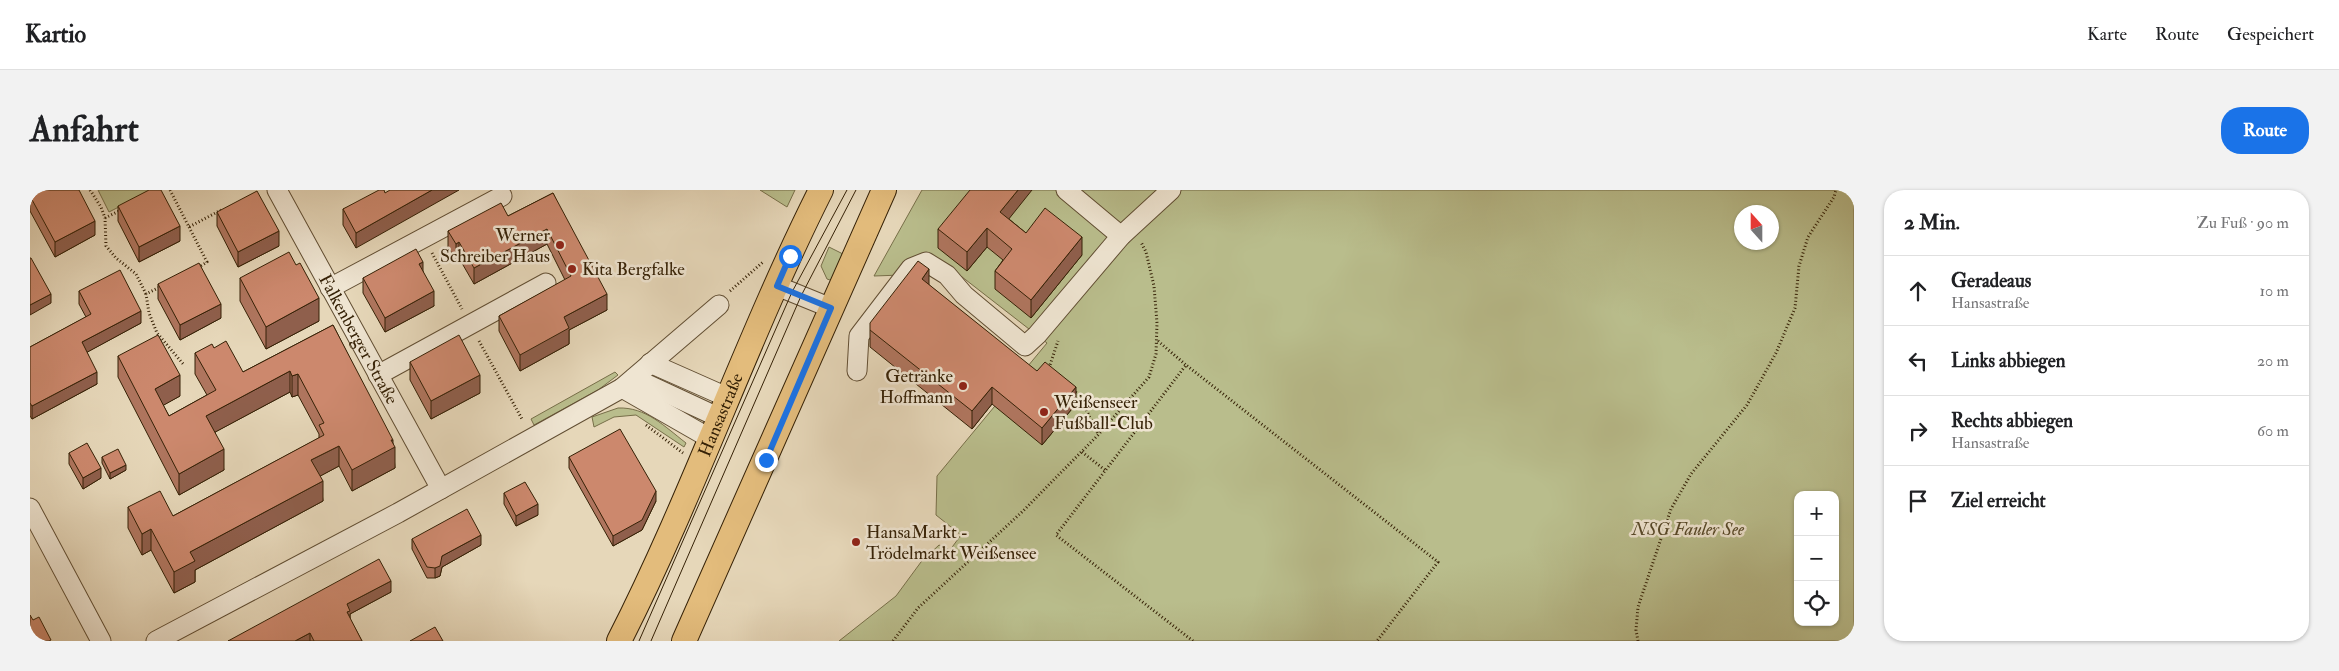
<!DOCTYPE html>
<html lang="de">
<meta charset="utf-8">
<style>
body{margin:0;font-family:"IM FELL Double Pica",serif;background:#f2f2f2;color:#202124}
.controls{position:absolute;right:15px;bottom:15px;display:grid;overflow:hidden;border-radius:10px;box-shadow:0 1px 4px #0004}
.controls button{width:45px;height:45px;display:grid;place-items:center;padding:0;border:0;border-bottom:1px solid #e0e0e0;background:#fff;color:#202124;font:25px sans-serif}
.compass{position:absolute;left:1704px;top:15px;width:45px;height:45px;border-radius:50%;background:#fff;box-shadow:0 1px 4px #0004;rotate:339deg}
.stop{position:absolute;width:15px;height:15px;margin:-11px;border:4px solid #1a73e8;border-radius:50%;background:#fff}
.stop.end{background:#1a73e8;border-color:#fff;box-shadow:0 1px 5px #0008}
.list{margin:0;padding:0;list-style:none}
h2{display:flex;justify-content:space-between;align-items:center;height:65px;margin:0;padding:0 20px;font-size:21px}
h2 small{font-size:16px;font-weight:400;color:#757577}
.list li{display:grid;grid-template-columns:32px 1fr auto;gap:15px;align-items:center;box-sizing:border-box;height:70px;padding:0 20px;border-top:1px solid #e0e0e0}
.list b{display:block;font-size:19px;white-space:nowrap}
.list p{margin:0;font-size:16px;white-space:nowrap;color:#757577}
.list em{font-size:16px;font-style:normal;color:#757577}
.icon{flex:none;width:28px;height:28px;fill:none;stroke:currentColor;stroke-width:2;stroke-linecap:round;stroke-linejoin:round}
.map{position:relative;flex:none;width:1824px;height:451px;overflow:hidden;border-radius:20px}
header{display:flex;align-items:center;gap:30px;box-sizing:border-box;height:70px;padding:0 25px;background:#fff;border-bottom:1px solid #e0e0e0}
header strong{font-size:24px}
nav{display:flex;gap:28px;margin-inline-start:auto;font-size:18px}
.intro{display:flex;align-items:center;justify-content:space-between;box-sizing:border-box;height:120px;padding:0 30px}
h1{margin:0;font-size:35px}
.button{padding:12px 22px;border-radius:20px;background:#1a73e8;color:#fff;font-size:18px;font-weight:700}
main{display:flex;gap:30px;padding:0 30px}
aside{flex:1;background:#fff;border-radius:20px;box-shadow:0 1px 4px #0004}
.map>svg:first-child{display:block}
.green{fill:#b9bd8c;stroke:#776f49;fill-rule:evenodd}
.lines{fill:none;stroke-linecap:round;stroke-linejoin:round}
.minor-casing{stroke:#614e33;stroke-width:21}
.major-casing{stroke:#352106;stroke-width:26}
.path{stroke:#352106;stroke-width:3;stroke-dasharray:1 2.5;stroke-linecap:butt}
.minor{stroke:#efe5d2;stroke-width:19}
.major{stroke:#e3bc7c;stroke-width:24}
.tram{stroke:#352106;stroke-width:1}
.wall{fill:#af755e;stroke:#352106}
.shaded-wall{fill:#8f5f4c;stroke:#352106}
.building{fill:#cc886d;stroke:#352106}
.route{stroke:#1a73e8;stroke-width:6}
.poi-dot{fill:#8f2418;stroke:#efe5d2;stroke-width:2}
.labels{text-anchor:middle;dominant-baseline:central;stroke-width:5;stroke-linejoin:round;paint-order:stroke}
.poi-label{font-size:18px;fill:#352106;stroke:#efe5d2;text-anchor:start}
.street-label{font-size:18px;fill:#352106;stroke:#efe5d2}
.park-label{font-size:18px;font-style:italic;fill:#564828;stroke:#efe5d2}
</style>
<header>
<strong>Kartio</strong>
<nav><a>Karte</a><a>Route</a><a>Gespeichert</a></nav>
</header>
<div class="intro"><h1>Anfahrt</h1><a class="button">Route</a></div>
<main>
<div class="map">
<svg width="1824" height="451" viewBox="0 0 1824 451">
<rect width="100%" height="100%" fill="#e6d7b9"/>
<filter id="stains"><feTurbulence type="fractalNoise" baseFrequency=".004" numOctaves="4"/><feColorMatrix values="0 0 0 0 .2 0 0 0 0 .09 0 0 0 0 .02 0 0 0 .5 -.17"/></filter>
<radialGradient id="worn" r=".72"><stop offset=".6" stop-color="#630" stop-opacity="0"/><stop offset="1" stop-color="#630" stop-opacity=".3"/></radialGradient>
<!-- green -->
<g class="green">
<path d="M68 0H122L79 22Z"/>
<path d="M730 0H765L757 17Z"/>
<path d="M892 0H1824V451H809L866 406 891 372 909 355 920 360 931 345 906 325 907 286 1017 153 927 83 844 86ZM1712 22H1742V52H1712ZM1768 305H1805V432H1768Z"/>
<path d="M799 57 813 64 802 89 800 90 797 89 791 76Z"/>
<path d="M585 182 588 185 568 200 504 235 501 229Z"/>
<path d="M588 218C616 217 634 236 656 253L654 257 606 225 584 227 564 237 562 227Z"/>
</g>
<g class="lines">
<defs>
<g id="minor">
<path id="s1" d="M247 0 411 299"/>
<path d="M1036 0 1091 46"/>
<path d="M747 96 801 118"/>
<path d="M300 98 472 6"/>
<path d="M620 173 699 208"/>
<path d="M827 181 829 146 881 78 896 72 917 85 934 105 995 156 1007 145 1091 46 1141 0"/>
<path d="M348 185 516 93"/>
<path d="M604 188 690 228"/>
<path d="M592 198 681 249"/>
<path d="M0 318 71 451"/>
<path d="M126 451 368 323 592 198 689 115"/>
</g>
<g id="major">
<path id="s2" d="M589 451C664 304 717 147 791 0"/>
<path d="M654 451 854 0"/>
</g>
</defs>
<!-- minor casing -->
<use href="#minor" class="minor-casing"/>
<!-- major casing -->
<use href="#major" class="major-casing"/>
<!-- path -->
<g class="path">
<path d="M60 0 71 17 75 28 76 56 86 68 106 84 116 104"/>
<path d="M140 0 159 37 191 20"/>
<path d="M75 28 91 20"/>
<path d="M159 37 177 72 169 77"/>
<path d="M402 63 432 119"/>
<path d="M132 96 116 104 119 123 127 143 154 175"/>
<path d="M700 101 733 72"/>
<path d="M449 151 492 229"/>
<path d="M1128 151 1156 175"/>
<path d="M1019 178 1028 151"/>
<path d="M1043 200 1049 205 1068 244"/>
<path d="M616 235 653 263"/>
<path d="M1052 262 1075 280"/>
<path d="M863 451 888 418 993 321 1068 245 1119 187 1126 164 1127 133 1124 96 1116 62 1111 52"/>
<path d="M1163 451 1026 345 1156 175 1408 372 1347 451"/>
<path d="M1608 451 1606 440 1608 417 1641 319 1661 284 1717 215 1746 163 1765 118 1769 76 1778 47 1804 7 1806 0"/>
</g>
<!-- minor -->
<use href="#minor" class="minor"/>
<!-- major -->
<use href="#major" class="major"/>
<!-- tram -->
<g class="tram">
<path d="M609 451 762 102 817 0"/>
<path d="M621 451 771 106 826 0"/>
</g>
</g>
<!-- wall -->
<g class="wall">
<path d="M0 0 65 45 25 67 0 21Z"/>
<path d="M355 3 326 58 313 35V19Z"/>
<path d="M523 3 577 120 539 140V154L490 181 469 141V126L535 90 517 54 444 94 429 68 426 70 418 57V41L478 26Z"/>
<path d="M88 16 150 51 109 72 88 31Z"/>
<path d="M187 22 249 56 208 77 187 36Z"/>
<path d="M979 29 996 43 1052 65 1001 128 965 99V81L973 70 957 57 937 81 908 58V39Z"/>
<path d="M393 81 404 116 355 142 333 103V88Z"/>
<path d="M210 88 289 131 236 159 210 111Z"/>
<path d="M128 94 191 128 150 150 128 109Z"/>
<path d="M899 95 1046 214 1012 255 962 214 942 239 840 157V140Z"/>
<path d="M49 101 111 133 57 162 67 194 2 229 0 226V157L56 127 49 114Z"/>
<path d="M303 135 363 254 365 278 322 301 309 276 290 286 293 311 165 380V392L144 403 121 360 112 365 98 338V317L143 326 289 248V244L268 205 262 207 260 202 185 242 194 280 149 305 88 187V166L150 206 133 215 139 226 177 205 165 184V163L184 158 213 182Z"/>
<path d="M380 172 450 203 401 229 380 190Z"/>
<path d="M39 263 71 288 53 299 39 274Z"/>
<path d="M72 267 96 280 80 289 72 273Z"/>
<path d="M539 267 626 311 612 340 583 356 539 278Z"/>
<path d="M474 303 508 325 486 336 474 314Z"/>
<path d="M382 349 451 355 412 377 410 386 405 388H397L382 359Z"/>
<path d="M361 402 320 424V429L332 451H198Z"/>
</g>
<!-- shaded-wall -->
<g class="shaded-wall">
<path d="M402 0H429L326 58V43Z"/>
<path d="M988 0H1002L970 40V22Z"/>
<path d="M65 31V45L25 67V52Z"/>
<path d="M150 36V51L109 72V57Z"/>
<path d="M957 38V57L937 81V62Z"/>
<path d="M517 39V54L444 94V78Z"/>
<path d="M249 41V56L208 77V62Z"/>
<path d="M1052 47V65L1001 128V110Z"/>
<path d="M429 52V68L426 70V54Z"/>
<path d="M393 72V87L389 74Z"/>
<path d="M899 79V97L892 89Z"/>
<path d="M404 101V116L355 142V128Z"/>
<path d="M21 104V113L0 125V115Z"/>
<path d="M577 104V120L539 140V154L490 181V165L534 127Z"/>
<path d="M289 108V131L236 159V137Z"/>
<path d="M191 114V128L150 150V135Z"/>
<path d="M111 121V133L52 165V152Z"/>
<path d="M260 181V202L176 247V226Z"/>
<path d="M67 182V194L2 229V216Z"/>
<path d="M268 184V205L262 207V186Z"/>
<path d="M150 185V206L125 220V199Z"/>
<path d="M450 185V203L401 229V211Z"/>
<path d="M962 197V214L942 239V221Z"/>
<path d="M1046 197V214L1012 255V238Z"/>
<path d="M361 250H363V258L365 257V278L322 301V280Z"/>
<path d="M309 256V276L281 291V270Z"/>
<path d="M194 259V280L149 305V284Z"/>
<path d="M96 275V280L80 289V283Z"/>
<path d="M71 278V288L53 299V288Z"/>
<path d="M293 291V311L165 380V392L144 403V382L160 362Z"/>
<path d="M626 301V311L612 340 583 356V346Z"/>
<path d="M508 314V325L486 336V326Z"/>
<path d="M121 339V360L112 365V344Z"/>
<path d="M451 345V355L412 377 410 386 405 388V378L412 366Z"/>
<path d="M361 391V402L320 424V432L317 434V414Z"/>
<path d="M280 443V451H265Z"/>
</g>
<!-- building -->
<g class="building">
<path d="M0 0H49L65 31 25 52 0 6Z"/>
<path d="M119 0H131L150 36 109 57 88 16Z"/>
<path d="M349 0H354L355 3 360 0H402L326 43 313 19Z"/>
<path d="M940 0H988L970 22 996 43 1015 18 1052 47 1001 110 965 81 982 59 957 38 937 62 908 39Z"/>
<path d="M227 1 249 41 208 62 187 22Z"/>
<path d="M523 3 577 104 534 127 539 138 490 165 469 126 541 86 517 39 444 78 429 52 426 54 418 41 471 13 478 26Z"/>
<path d="M386 59 393 72 389 74 404 101 355 128 333 88Z"/>
<path d="M259 62 266 75 270 73 289 108 236 137 210 88Z"/>
<path d="M0 68H1L21 104 0 115Z"/>
<path d="M888 71 899 79 892 89 1007 181 1015 172 1046 197 1012 238 962 197 942 221 840 140V133Z"/>
<path d="M169 73 191 114 150 135 128 94Z"/>
<path d="M90 80 111 121 52 152 67 182 2 216 0 213V157L61 124 49 101Z"/>
<path d="M303 135 363 250H361L365 257 322 280 309 256 281 270 293 291 160 362 165 371 144 382 121 339 112 344 98 317 130 301 143 326 294 245 289 235 294 233 268 184 262 186 260 181 176 226 194 259 149 284 88 166 128 145 150 185 125 199 139 226 186 200 165 163 182 154 184 158 196 151 213 182Z"/>
<path d="M429 145 450 185 401 211 380 172Z"/>
<path d="M590 239 626 301 612 330 583 346 539 267Z"/>
<path d="M57 253 71 278 53 288 39 263Z"/>
<path d="M88 259 96 275 80 283 72 267Z"/>
<path d="M495 292 508 314 486 326 474 303Z"/>
<path d="M437 319 451 345 412 366 410 376 405 378 397 377 382 349Z"/>
<path d="M349 369 361 391 317 414 320 421 317 422 332 451H284L280 443 265 451H198Z"/>
<path d="M0 425 3 430 9 427 21 450 19 451H0Z"/>
<path d="M405 437 413 451H380Z"/>
</g>
<g class="lines">
<!-- route -->
<path class="route" d="M736 270 801 118 747 96 760 66"/>
</g>
<!-- markers -->
<g class="poi-dot">
<circle cx="530" cy="55" r="5"/>
<circle cx="542" cy="79" r="5"/>
<circle cx="933" cy="196" r="5"/>
<circle cx="1014" cy="222" r="5"/>
<circle cx="826" cy="352" r="5"/>
</g>
<g class="labels">
<!-- poi labels -->
<g class="poi-label">
<text x="520" y="45" text-anchor="end">Werner<tspan x="520" dy="21">Schreiber Haus</tspan></text>
<text x="552" y="79">Kita Bergfalke</text>
<text x="923" y="186" text-anchor="end">Getränke<tspan x="923" dy="21">Hoffmann</tspan></text>
<text x="1024" y="212">Weißenseer<tspan x="1024" dy="21">Fußball-Club</tspan></text>
<text x="836" y="342">HansaMarkt -<tspan x="836" dy="21">Trödelmarkt Weißensee</tspan></text>
</g>
<!-- street labels -->
<g class="street-label">
<text stroke="none"><textPath href="#s1" startOffset="170">Falkenberger Straße</textPath></text>
<text stroke="none"><textPath href="#s2" startOffset="248">Hansastraße</textPath></text>
</g>
<!-- park labels -->
<g class="park-label">
<text x="1658" y="339">NSG Fauler See</text>
</g>
</g>
<rect width="100%" height="100%" filter="url(#stains)"/>
<rect width="100%" height="100%" fill="url(#worn)"/>
</svg>
<div class="controls">
<button>+</button>
<button>−</button>
<button><svg class="icon" aria-label="locate" viewBox="0 0 24 24"><circle cx="12" cy="12" r="6"/><path d="M12 2v4M12 18v4M2 12h4M18 12h4"/></svg></button>
</div>
<svg class="compass" viewBox="-18 -18 36 36"><path d="M0-13l5 13h-10z" fill="#e53935"/><path d="M0 13l5-13h-10z" fill="#757577"/></svg>
<div class="stop" style="left:760px;top:66px"></div>
<div class="stop end" style="left:736px;top:270px"></div>
</div>
<aside>
<h2>2 Min.<small>Zu Fuß · 90 m</small></h2>
<ul class="list">
<li><svg class="icon" aria-label="ahead" viewBox="0 0 24 24"><path d="M12 20V5M6 11l6-6 6 6"/></svg><div><b>Geradeaus</b><p>Hansastraße</p></div><em>10 m</em></li>
<li><svg class="icon" aria-label="left" viewBox="0 0 24 24"><path d="M17 20v-9H6M10 6l-5 5 5 5"/></svg><div><b>Links abbiegen</b></div><em>20 m</em></li>
<li><svg class="icon" aria-label="right" viewBox="0 0 24 24"><path d="M7 20v-9h11M14 6l5 5-5 5"/></svg><div><b>Rechts abbiegen</b><p>Hansastraße</p></div><em>60 m</em></li>
<li><svg class="icon" aria-label="arrive" viewBox="0 0 24 24"><path d="M6 21V4h12l-3 4 3 4H6"/></svg><div><b>Ziel erreicht</b></div></li>
</ul>
</aside>
</main>
